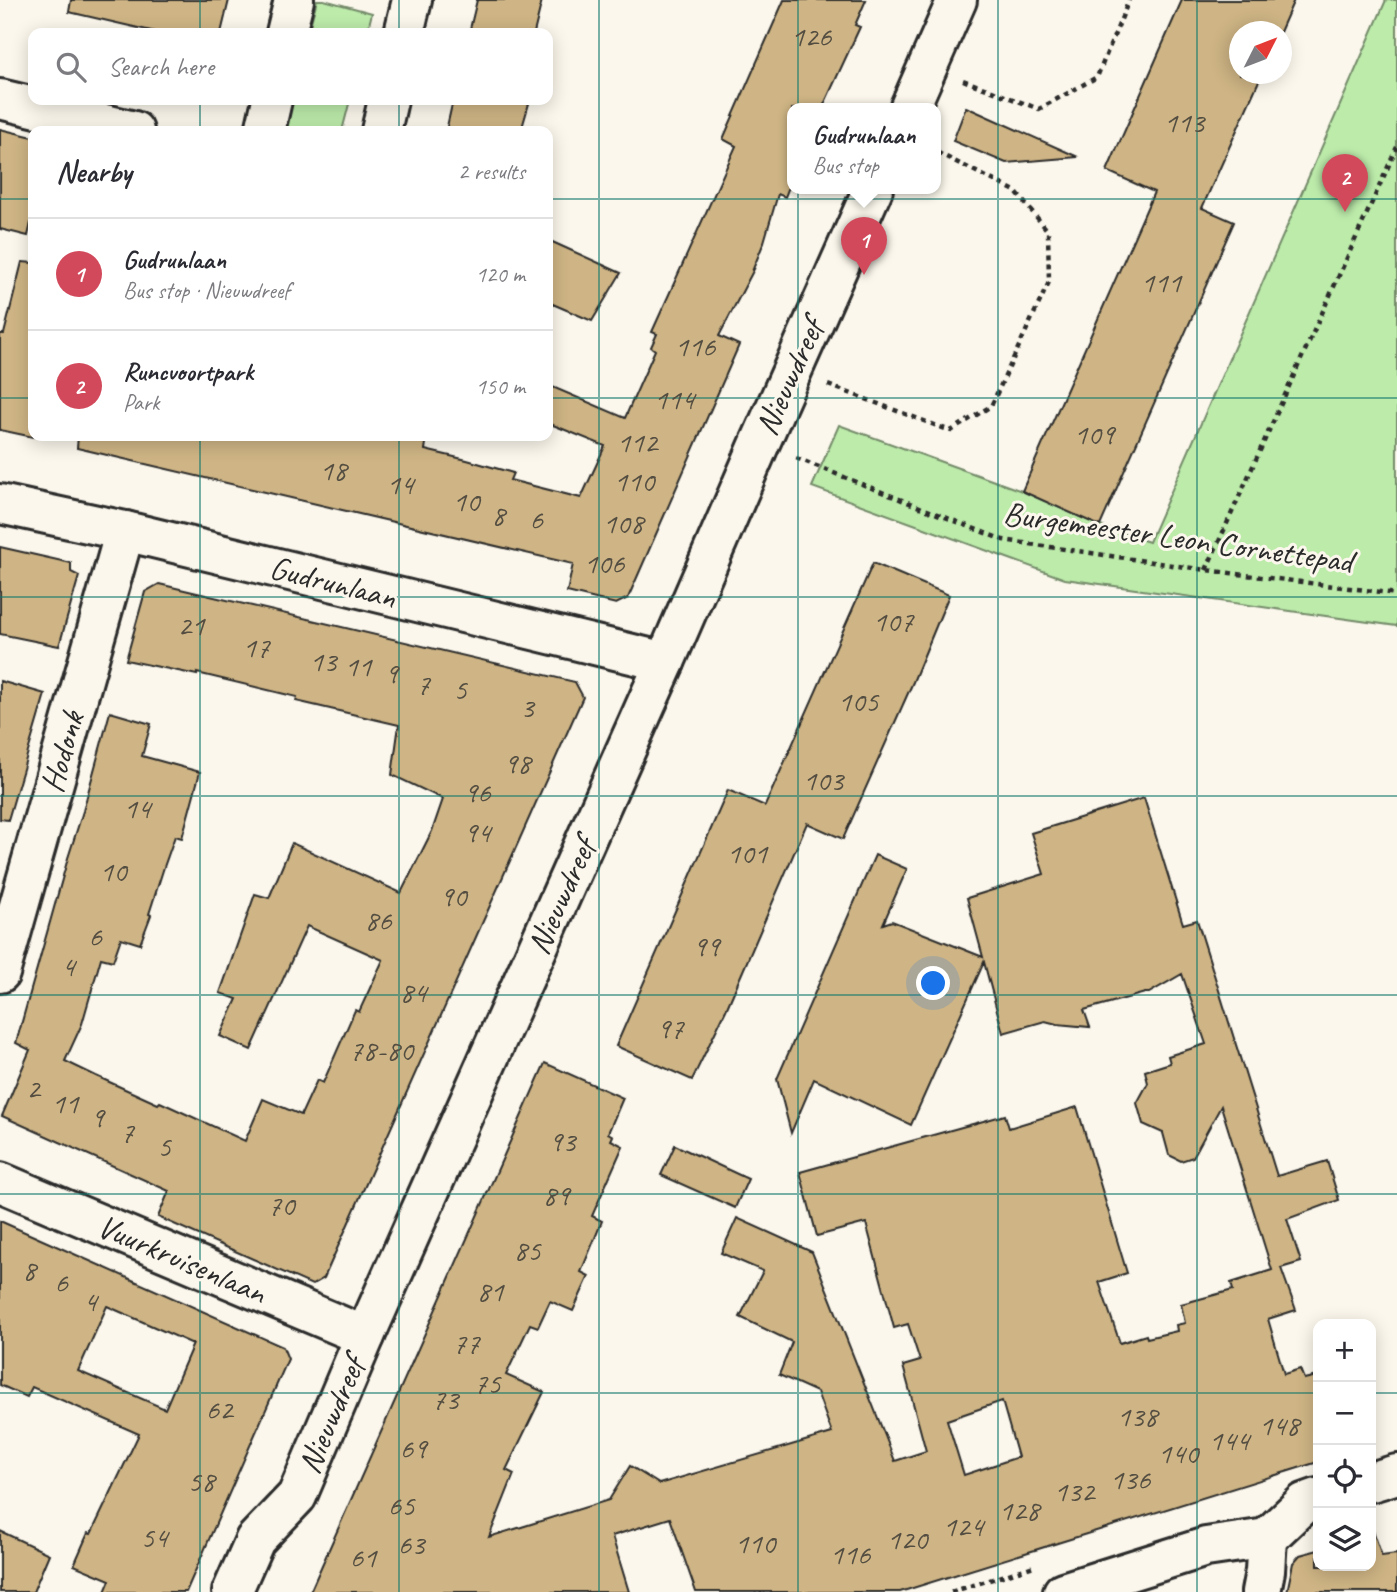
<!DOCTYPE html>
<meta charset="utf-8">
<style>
body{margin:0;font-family:Caveat,sans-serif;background:#f2f2f3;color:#2b2b33}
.controls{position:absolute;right:21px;bottom:21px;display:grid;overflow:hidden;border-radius:14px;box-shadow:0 4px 18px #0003}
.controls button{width:63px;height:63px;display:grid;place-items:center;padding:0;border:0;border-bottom:2px solid #e1e1e2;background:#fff;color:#2b2b33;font:35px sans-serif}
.compass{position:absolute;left:1229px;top:21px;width:63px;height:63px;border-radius:50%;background:#fff;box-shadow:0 4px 18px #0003;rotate:48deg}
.you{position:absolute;left:934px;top:984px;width:24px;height:24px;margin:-18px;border:5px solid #fff;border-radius:50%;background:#1a73e8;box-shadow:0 0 0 10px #1a73e833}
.badge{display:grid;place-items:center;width:46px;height:46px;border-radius:50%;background:#d1495b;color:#fff;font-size:23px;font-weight:700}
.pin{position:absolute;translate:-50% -58px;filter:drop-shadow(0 2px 4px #0008)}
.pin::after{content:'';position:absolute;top:37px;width:24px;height:21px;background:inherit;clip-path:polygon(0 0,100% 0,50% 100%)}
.popup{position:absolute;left:787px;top:103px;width:154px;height:91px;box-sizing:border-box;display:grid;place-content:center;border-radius:14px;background:#fff;filter:drop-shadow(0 2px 5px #0005);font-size:23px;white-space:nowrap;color:#7c7c81}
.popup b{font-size:26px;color:#2b2b33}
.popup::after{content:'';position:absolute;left:50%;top:100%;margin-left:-14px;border:14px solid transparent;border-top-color:#fff}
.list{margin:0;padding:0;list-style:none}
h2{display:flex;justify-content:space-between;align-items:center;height:91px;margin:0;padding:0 28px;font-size:30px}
h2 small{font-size:23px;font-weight:400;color:#7c7c81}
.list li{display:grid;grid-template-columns:46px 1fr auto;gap:21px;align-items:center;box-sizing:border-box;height:112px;padding:0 28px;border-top:2px solid #e1e1e2}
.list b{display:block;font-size:26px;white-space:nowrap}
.list p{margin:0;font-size:23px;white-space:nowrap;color:#7c7c81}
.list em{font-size:23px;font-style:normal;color:#7c7c81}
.icon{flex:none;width:38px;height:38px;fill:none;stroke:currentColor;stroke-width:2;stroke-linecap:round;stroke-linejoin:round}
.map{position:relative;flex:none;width:1397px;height:1592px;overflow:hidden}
.search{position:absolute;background:#fff;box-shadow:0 4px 18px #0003;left:28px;top:28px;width:525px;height:77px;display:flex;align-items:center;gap:18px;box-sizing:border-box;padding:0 24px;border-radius:14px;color:#7c7c81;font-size:26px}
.panel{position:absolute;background:#fff;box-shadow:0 4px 18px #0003;left:28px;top:126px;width:525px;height:315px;border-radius:14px}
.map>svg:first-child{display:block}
.green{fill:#bcebaa;stroke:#748b6a;stroke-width:2}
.building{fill:#cfb585;stroke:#2b2b2b;stroke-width:2;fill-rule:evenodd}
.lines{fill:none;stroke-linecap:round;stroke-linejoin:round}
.minor-casing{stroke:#2b2b2b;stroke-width:44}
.path{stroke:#2b2b2b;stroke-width:4.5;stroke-dasharray:5 5;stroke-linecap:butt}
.minor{stroke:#fbf7ec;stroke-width:38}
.grid{fill:none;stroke:#0f766e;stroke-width:2;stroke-opacity:0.55}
.labels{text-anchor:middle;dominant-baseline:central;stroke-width:6;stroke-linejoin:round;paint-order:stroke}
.number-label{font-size:30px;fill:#544e42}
.street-label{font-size:33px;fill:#2b2b2b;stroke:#fbf7ec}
</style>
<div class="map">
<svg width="1397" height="1592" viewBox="0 0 1397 1592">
<rect width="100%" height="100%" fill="#fbf7ec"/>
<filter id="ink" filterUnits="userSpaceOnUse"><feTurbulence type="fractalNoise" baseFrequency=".0143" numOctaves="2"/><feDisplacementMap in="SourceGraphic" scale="14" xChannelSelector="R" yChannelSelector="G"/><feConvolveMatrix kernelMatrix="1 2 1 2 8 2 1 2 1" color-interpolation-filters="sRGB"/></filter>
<g filter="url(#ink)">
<!-- green -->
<g class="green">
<path d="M317 0H324L372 13 367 33H308Z"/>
<path d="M1386 0H1397V626L1065 579 812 487 839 425 1022 491 1100 526 1149 542Z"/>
<path d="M291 100H350L342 131H283Z"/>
</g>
<!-- building -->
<g class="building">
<path d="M71 0H229L221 33H160L69 12Z"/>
<path d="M477 0H542L534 33H469Z"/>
<path d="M784 0H866L855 25 860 27 822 109H792V179L785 197 778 194 764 242 753 269H754L719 336 739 345 628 598 616 604 567 592 573 564 77 448 78 436H397L426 443 425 450 467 460 513 473 510 480 581 498 605 446 548 423V385L625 418 655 350 651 347 657 334 652 332 736 146 723 139Z"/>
<path d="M1182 0H1294L1280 32H1240V74H1262L1202 208 1234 222 1100 526 1022 491 1154 192 1107 171Z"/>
<path d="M453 100H530L521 131H446Z"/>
<path d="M966 107 1078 157 1006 163 953 141Z"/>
<path d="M0 129 33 137V214L28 236 0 229Z"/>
<path d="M548 240 621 273 592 321 548 302Z"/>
<path d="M22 262 33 263V437L0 430V334H4Z"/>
<path d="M0 547 71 563V572L79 576 59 646 0 634Z"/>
<path d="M873 563 949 595 913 682 843 839 807 823 726 1010 692 1080 616 1046 728 790 765 806Z"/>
<path d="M159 584 575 682 583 697 324 1278 312 1285 158 1217 169 1191 2 1116 30 1050 16 1043 68 858 83 811 110 712 151 724 142 756 200 772 182 838 175 836 164 867 149 914 151 915 140 944 121 938 113 961 101 958 82 1024 65 1061 96 1076 158 1104 160 1102 245 1141 263 1099 301 1115 317 1080 323 1083 355 1010 359 1012 383 960 307 926 251 1050 220 1036 237 999 220 993 255 894 269 898 292 843 401 893 432 831 443 799 392 775 399 725 296 701 297 697 197 673V675L126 660 145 592Z"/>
<path d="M0 681 45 694 8 820 0 819Z"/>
<path d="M1144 798 1183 924 1197 920 1277 1176 1327 1161 1339 1200 1287 1219 1301 1262 1281 1268 1296 1310 1268 1319 1284 1374 1300 1369 1304 1379 1317 1376 1318 1378V1462L900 1592H696L670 1518 612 1536 629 1592H310L545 1063 623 1098 608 1133 613 1136 611 1140 623 1146 592 1216 602 1221 581 1272 589 1276 573 1311 550 1301 538 1327 530 1324 506 1375 544 1392 506 1470 514 1474 489 1537 609 1500 630 1466 659 1484 832 1433 817 1392 779 1375 792 1342 740 1317 763 1271 721 1253 737 1218 812 1252 895 1461 926 1451 903 1366 920 1361 908 1324 894 1328 866 1223 817 1236 800 1172 1005 1115 1009 1128 1077 1107 1127 1273 1099 1282 1120 1343 1146 1335 1147 1338 1177 1331 1176 1325 1185 1323 1181 1304 1233 1290 1231 1283 1272 1270 1221 1106 1193 1157 1181 1161 1169 1155 1163 1133 1143 1124 1137 1103 1148 1083 1145 1071 1170 1063 1168 1056 1206 1044 1182 974 1149 993H1145L1084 1010 1090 1027 1057 1024 1045 1021 1003 1033 984 962 911 1125 814 1079 791 1133 777 1079 875 855 907 869 883 924 892 921 983 957 967 898 1044 874 1031 833ZM1002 1401 1018 1457 964 1475 947 1420Z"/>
<path d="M675 1145 748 1179 735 1208 661 1175Z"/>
<path d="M0 1221 283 1347 288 1359 186 1592H105L110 1580 74 1565 88 1533 91 1534 139 1434 32 1387 27 1397 0 1385ZM107 1306 193 1344 165 1409 78 1371Z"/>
<path d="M0 1531 49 1554 33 1592H0Z"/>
<path d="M1374 1533 1382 1556 1397 1554V1592H1287L1293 1563 1300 1555 1318 1550V1566H1371V1534Z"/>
</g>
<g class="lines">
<defs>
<g id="minor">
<path d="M286 33 294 0"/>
<path d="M404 33 412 0"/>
<path d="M0 99 134 131"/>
<path d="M909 109 957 0"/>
<path d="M265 131 272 100"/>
<path d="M381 131 388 100"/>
<path d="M0 504 125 531 665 662"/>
<path d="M0 973 125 531"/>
<path d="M0 1182 365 1336"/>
<path d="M1371 1482 1397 1474"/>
<path d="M232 1592 255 1540 297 1496 365 1336 665 662 760 443 873 189"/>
<path d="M1063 1592 1206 1547 1267 1538 1304 1503 1318 1498"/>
<path d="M1261 1592 1265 1571 1267 1538"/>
</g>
</defs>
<!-- minor casing -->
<use href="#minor" class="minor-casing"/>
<!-- path -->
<g class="path">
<path d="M963 80 1039 109 1097 77 1129 0"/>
<path d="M828 385 951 431 991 406 1049 282 1048 231 1015 191 936 152"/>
<path d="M796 458 1003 540 1206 570 1397 594"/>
<path d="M1206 570 1397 147"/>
<path d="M951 1592 1034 1566"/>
</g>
<!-- minor -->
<use href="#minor" class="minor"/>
</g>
</g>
<!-- grid -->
<path class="grid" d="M200 0V33M399 0V33M599 0V1592M798 0V1592M998 0V1592M1197 0V1592M200 100V131M399 100V131M0 199H33M548 199H1397M0 398H33M548 398H1397M200 436V1592M399 436V1592M0 597H1397M0 796H1397M0 995H1397M0 1194H1397M0 1393H1318M1371 1393H1397"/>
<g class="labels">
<!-- number labels -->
<g class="number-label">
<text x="811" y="36">126</text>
<text x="1184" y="122">113</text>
<text x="1161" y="282">111</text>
<text x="695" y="346">116</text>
<text x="674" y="399">114</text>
<text x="1094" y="434">109</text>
<text x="637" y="442">112</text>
<text x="333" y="470">18</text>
<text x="634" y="481">110</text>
<text x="400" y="484">14</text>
<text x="466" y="501">10</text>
<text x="498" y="515">8</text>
<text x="536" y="519">6</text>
<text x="623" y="523">108</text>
<text x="604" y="563">106</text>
<text x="893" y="621">107</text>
<text x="191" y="625">21</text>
<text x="256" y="647">17</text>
<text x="323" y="661">13</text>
<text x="358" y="666">11</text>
<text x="391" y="673">9</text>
<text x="423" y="684">7</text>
<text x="460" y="689">5</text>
<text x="858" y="701">105</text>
<text x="527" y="707">3</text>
<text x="517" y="763">98</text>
<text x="823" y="780">103</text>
<text x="477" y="792">96</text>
<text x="137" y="808">14</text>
<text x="477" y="832">94</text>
<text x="747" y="853">101</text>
<text x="113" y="871">10</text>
<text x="453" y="896">90</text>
<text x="378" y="920">86</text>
<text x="95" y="936">6</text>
<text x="706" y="946">99</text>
<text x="68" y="966">4</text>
<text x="413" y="992">84</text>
<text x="670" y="1028">97</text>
<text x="381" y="1050">78-80</text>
<text x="33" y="1088">2</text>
<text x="65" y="1103">11</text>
<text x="97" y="1117">9</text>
<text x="127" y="1132">7</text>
<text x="562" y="1141">93</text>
<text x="164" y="1146">5</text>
<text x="556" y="1195">89</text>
<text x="281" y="1205">70</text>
<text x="527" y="1250">85</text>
<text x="29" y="1270">8</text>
<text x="61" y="1282">6</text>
<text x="490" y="1291">81</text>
<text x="90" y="1301">4</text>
<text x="466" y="1343">77</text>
<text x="487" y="1383">75</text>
<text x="445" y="1399">73</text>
<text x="219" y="1409">62</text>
<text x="1137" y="1416">138</text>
<text x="1279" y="1425">148</text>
<text x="1229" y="1440">144</text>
<text x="413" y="1448">69</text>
<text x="1178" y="1453">140</text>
<text x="1130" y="1479">136</text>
<text x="201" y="1481">58</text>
<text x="1074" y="1491">132</text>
<text x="401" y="1505">65</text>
<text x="1019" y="1510">128</text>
<text x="963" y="1526">124</text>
<text x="154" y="1537">54</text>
<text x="907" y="1539">120</text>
<text x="755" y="1543">110</text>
<text x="411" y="1544">63</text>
<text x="850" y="1554">116</text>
<text x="363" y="1557">61</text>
</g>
<!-- street labels -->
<g class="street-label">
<text transform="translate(789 377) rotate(-66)">Nieuwdreef</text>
<text transform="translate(1178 537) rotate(8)">Burgemeester Leon Cornettepad</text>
<text transform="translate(333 582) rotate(14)">Gudrunlaan</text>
<text transform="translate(62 752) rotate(-74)">Hodonk</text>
<text transform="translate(561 896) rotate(-66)">Nieuwdreef</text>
<text transform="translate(182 1259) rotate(23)">Vuurkruisenlaan</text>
<text transform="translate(331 1415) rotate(-67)">Nieuwdreef</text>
</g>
</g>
</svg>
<div class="controls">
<button>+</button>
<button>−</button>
<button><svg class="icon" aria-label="locate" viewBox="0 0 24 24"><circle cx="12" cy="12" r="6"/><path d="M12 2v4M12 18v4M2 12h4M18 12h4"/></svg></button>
<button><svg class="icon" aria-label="layers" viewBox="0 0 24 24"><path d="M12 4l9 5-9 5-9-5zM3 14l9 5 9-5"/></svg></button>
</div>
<svg class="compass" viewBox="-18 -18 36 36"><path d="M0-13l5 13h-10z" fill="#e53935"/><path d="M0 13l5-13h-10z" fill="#7c7c81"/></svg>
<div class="you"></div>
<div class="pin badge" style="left:864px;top:275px">1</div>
<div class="popup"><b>Gudrunlaan</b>Bus stop</div>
<div class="pin badge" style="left:1345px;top:212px">2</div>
<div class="search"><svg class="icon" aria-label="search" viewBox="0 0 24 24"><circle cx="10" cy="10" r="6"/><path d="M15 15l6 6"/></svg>Search here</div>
<section class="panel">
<h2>Nearby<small>2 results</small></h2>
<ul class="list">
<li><span class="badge">1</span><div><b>Gudrunlaan</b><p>Bus stop · Nieuwdreef</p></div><em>120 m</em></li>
<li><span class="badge">2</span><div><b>Runcvoortpark</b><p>Park</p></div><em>150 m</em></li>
</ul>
</section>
</div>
